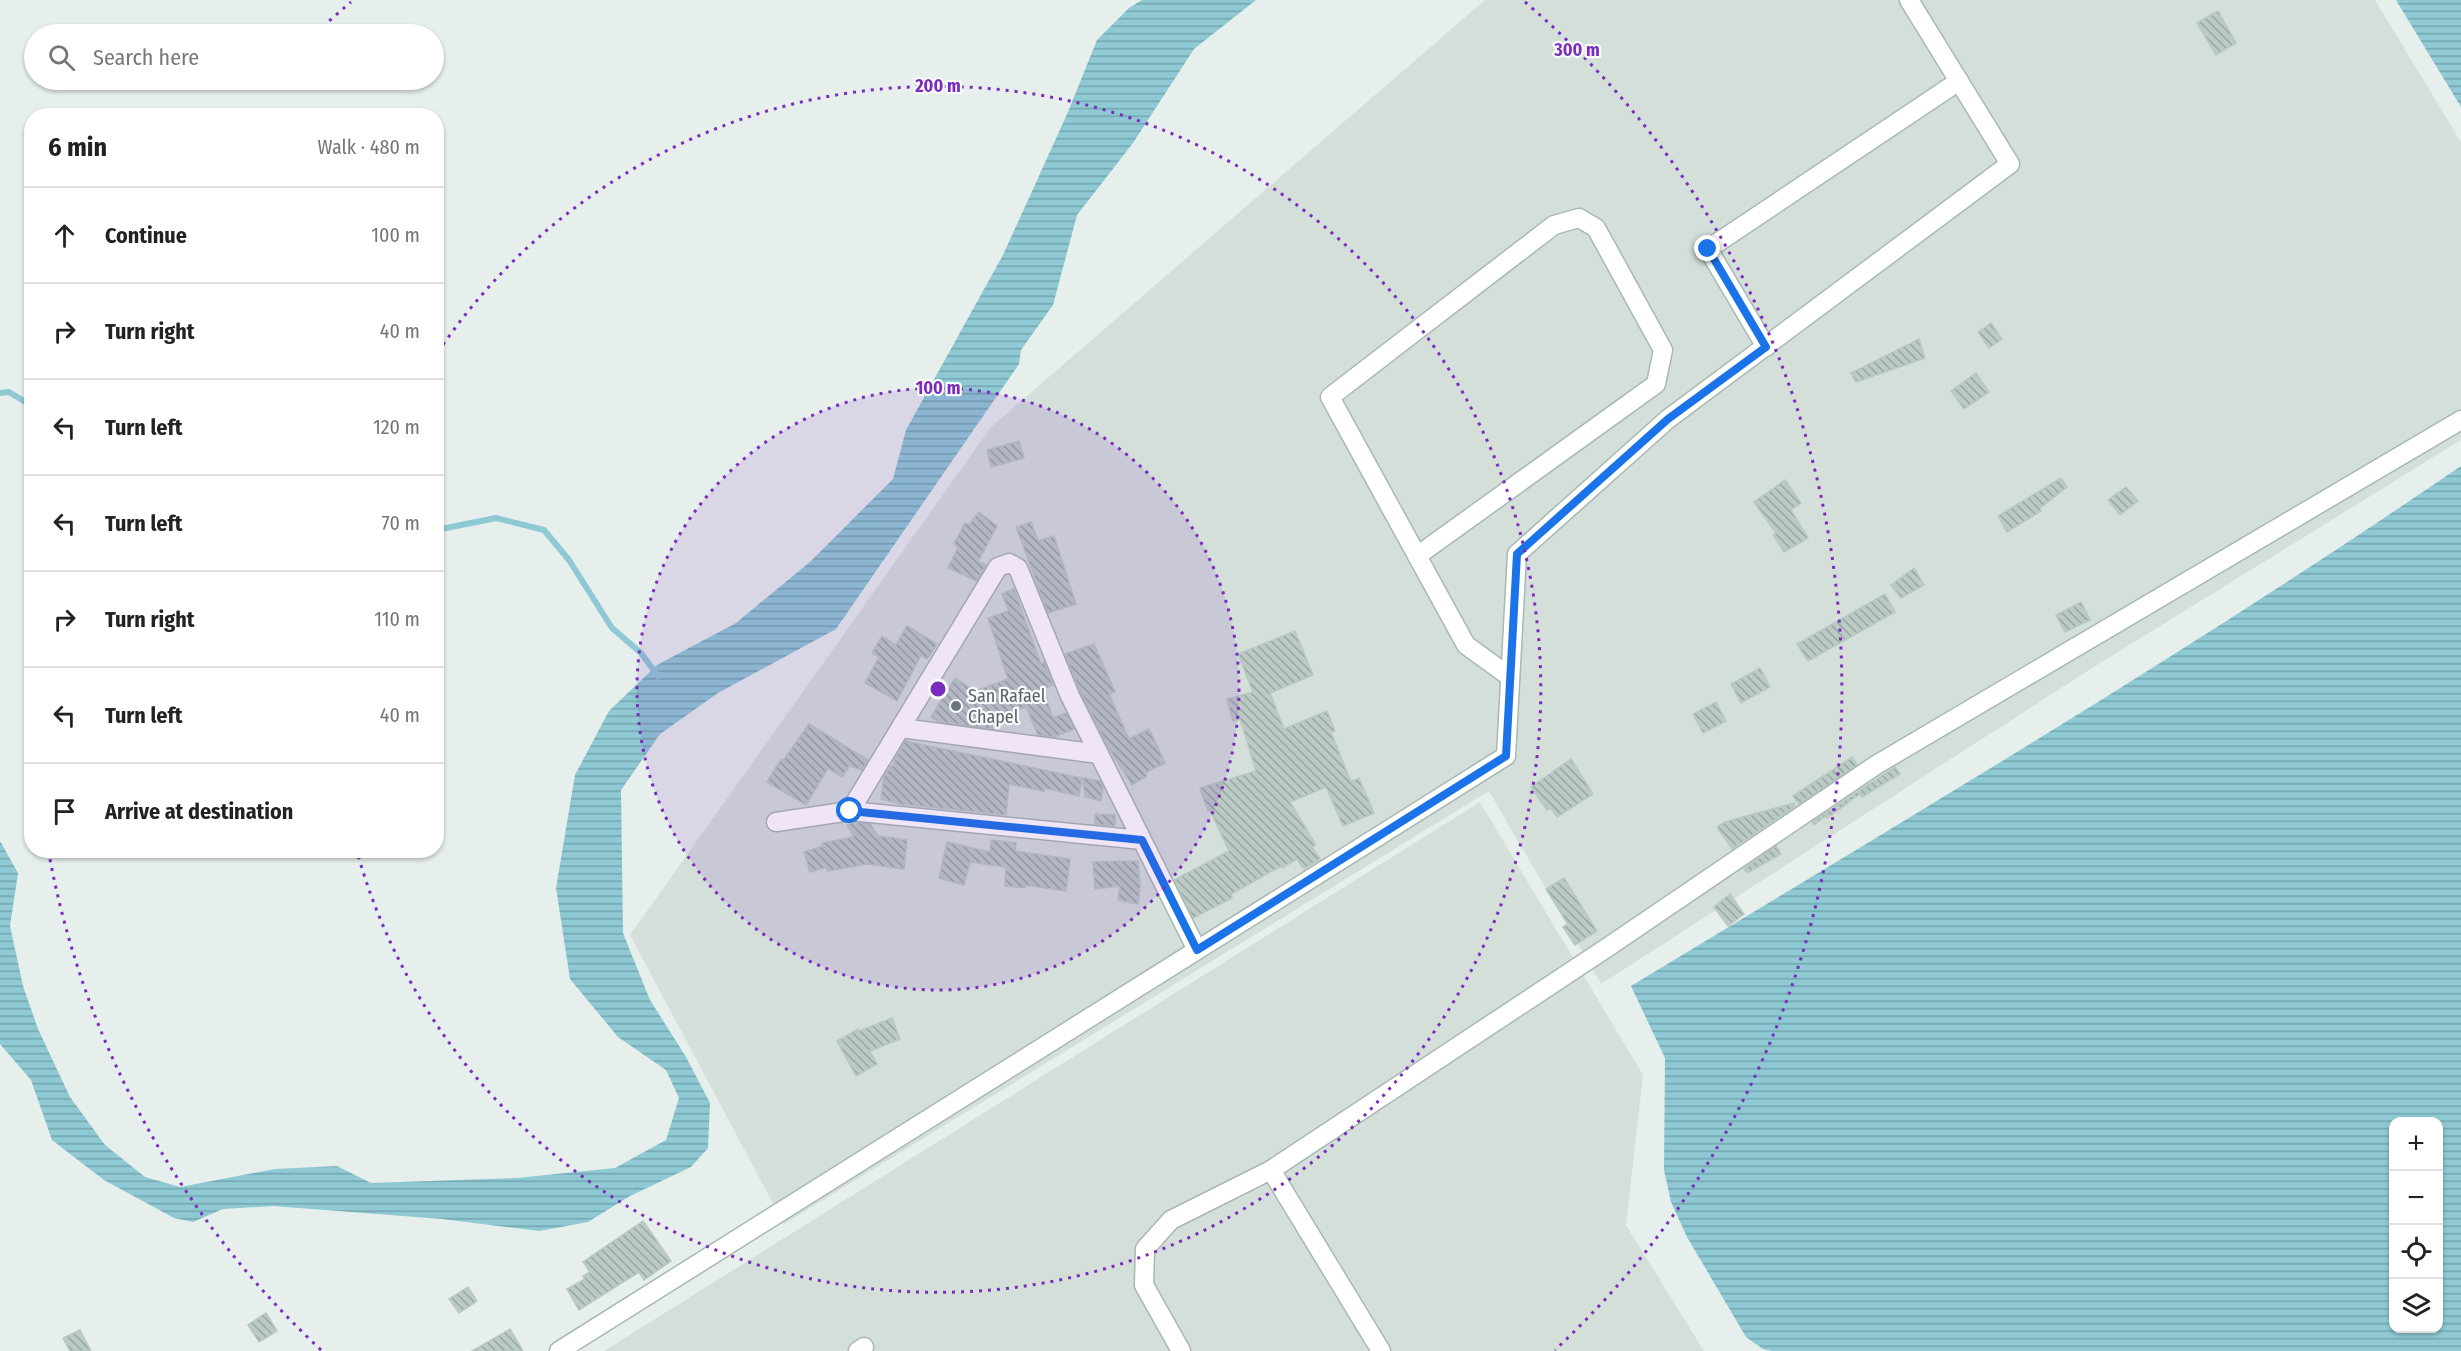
<!DOCTYPE html>
<meta charset="utf-8">
<style>
body{margin:0;font-family:"Fira Sans Condensed",sans-serif;background:#f2f2f2;color:#222}
.controls{position:absolute;right:18px;bottom:18px;display:grid;overflow:hidden;border-radius:12px;box-shadow:0 2px 4px #0004}
.controls button{width:54px;height:54px;display:grid;place-items:center;padding:0;border:0;border-bottom:2px solid #e0e0e0;background:#fff;color:#222;font:30px sans-serif}
.stop{position:absolute;width:18px;height:18px;margin:-14px;border:4px solid #1a73e8;border-radius:50%;background:#fff}
.stop.end{background:#1a73e8;border-color:#fff;box-shadow:0 2px 6px #0008}
.list{margin:0;padding:0;list-style:none}
h2{display:flex;justify-content:space-between;align-items:center;height:78px;margin:0;padding:0 24px;font-size:26px}
h2 small{font-size:20px;font-weight:400;color:#767676}
.list li{display:grid;grid-template-columns:39px 1fr auto;gap:18px;align-items:center;box-sizing:border-box;height:96px;padding:0 24px;border-top:2px solid #e0e0e0}
.list b{display:block;font-size:22px;white-space:nowrap}
.list em{font-size:20px;font-style:normal;color:#767676}
.icon{flex:none;width:33px;height:33px;fill:none;stroke:currentColor;stroke-width:2;stroke-linecap:round;stroke-linejoin:round}
.map{position:relative;flex:none;width:2461px;height:1351px;overflow:hidden}
.search{position:absolute;background:#fff;box-shadow:0 2px 4px #0004;left:24px;top:24px;width:420px;height:66px;display:flex;align-items:center;gap:15px;box-sizing:border-box;padding:0 21px;border-radius:33px;color:#767676;font-size:22px}
.panel{position:absolute;background:#fff;box-shadow:0 2px 4px #0004;left:24px;top:108px;width:420px;height:750px;border-radius:24px}
.map>svg:first-child{display:block}
.built{fill:#d4dfda}
.water{fill:url(#water-rules);fill-rule:evenodd}
.lines{fill:none;stroke-linecap:round;stroke-linejoin:round}
.stream{stroke:#8ec9d4;stroke-width:6}
.building{fill:url(#building-back-hatch);stroke:#b8c9c2;stroke-width:1.5}
.minor-casing{stroke:#a8b8b2;stroke-width:21}
.minor{stroke:#fff;stroke-width:18}
.route{stroke:#1a73e8;stroke-width:8}
.ring{fill:none;stroke:#7b2cbf;stroke-width:3;stroke-dasharray:3 6}
.worship-dot{fill:#6b7280;stroke:#f7fbf9;stroke-width:2}
.labels{text-anchor:middle;dominant-baseline:central;stroke-width:4.5;stroke-linejoin:round;paint-order:stroke}
.worship-label{font-size:18px;fill:#5b616d;stroke:#f7fbf9;text-anchor:start}
.centre{fill:#7b2cbf;stroke:#f7fbf9;stroke-width:3}
.ring-label{font-size:18px;text-anchor:middle;font-weight:bold;fill:#7b2cbf;stroke:#f7fbf9;stroke-width:4.5;stroke-linejoin:round;paint-order:stroke}
</style>
<div class="map">
<svg width="2461" height="1351" viewBox="0 0 2461 1351">
<defs>
<pattern id="water-rules" width="6" height="5" patternUnits="userSpaceOnUse" patternTransform="scale(1.5)"><rect width="6" height="5" fill="#8ec9d4"/><path d="M0 2.5h6" fill="none" stroke="#74a5ad"/></pattern>
<pattern id="building-back-hatch" width="6" height="6" patternUnits="userSpaceOnUse" patternTransform="scale(1.5)"><rect width="6" height="6" fill="#bbcac4"/><path d="M-1 5l2 2M0 0l6 6M5-1l2 2" fill="none" stroke="#98a6a0"/></pattern>
</defs>
<rect width="100%" height="100%" fill="#e6efeb"/>
<!-- built -->
<g class="built">
<path d="M1485 0H2375L2461 142V440L2097 665 1601 984 1489 791 784 1224 630 935 991 427Z"/>
<path d="M1480 802 1643 1075 1626 1225 1704 1351H604Z"/>
</g>
<!-- water -->
<g class="water">
<path d="M1142 0H1256L1194 49 1133 143 1077 215 1053 305 1021 350 1019 364 836 629 718 693 660 734 621 790 623 933 650 1000 686 1057 710 1103 708 1148 691 1167 630 1196 588 1222 539 1231 442 1219 273 1206 223 1209 193 1222 174 1218 104 1180 52 1140 31 1080 0 1044V841L18 873 10 926 23 986 38 1029 70 1097 105 1145 145 1177 180 1187 275 1169 337 1166 371 1183 517 1178 615 1168 666 1140 679 1098 666 1070 618 1037 570 979 556 888 575 775 609 711 657 665 736 623 811 561 893 479 906 430 1003 255 1068 112 1097 40 1129 8Z"/>
<path d="M2396 0H2461V107L2399 5Z"/>
<path d="M2461 466V1351H1772L1763 1349 1746 1337 1687 1237 1671 1202 1664 1170 1665 1058 1631 986C1910 817 2191 651 2461 466ZM2394 1122H2438V1328H2394Z"/>
</g>
<g class="lines">
<!-- stream -->
<g class="stream">
<path d="M0 393 9 392 32 406"/>
<path d="M436 530 496 518 544 530 569 560 612 628 641 653 658 676"/>
</g>
</g>
<!-- building -->
<g class="building">
<path d="M2218 11 2236 43 2216 55 2197 23Z"/>
<path d="M1991 323 2002 339 1989 348 1978 332Z"/>
<path d="M1919 339 1925 358 1856 382 1851 373Z"/>
<path d="M1976 373 1989 392 1964 409 1951 391Z"/>
<path d="M1019 441 1024 458 991 467 987 450Z"/>
<path d="M2061 478 2067 487 2040 508 2041 511 2007 532 1998 516Z"/>
<path d="M1785 480 1801 503 1791 510 1808 538 1784 552 1773 535 1776 533 1754 502Z"/>
<path d="M2126 487 2138 501 2120 515 2108 500Z"/>
<path d="M979 512 997 526 978 562 986 565 977 581 948 568 958 547 954 544 965 523 969 525Z"/>
<path d="M1031 522 1038 541 1054 536 1076 604 1048 613 1016 527Z"/>
<path d="M1914 568 1924 585 1901 598 1891 585Z"/>
<path d="M1014 589 1041 664 1044 662 1053 685 1043 689 1053 718 1066 713 1074 729 1054 737 1038 735 1026 707 990 719 993 729 939 722 931 717 955 678 975 691 1008 679 988 618 1009 611 1002 594Z"/>
<path d="M1885 594 1895 612 1808 661 1797 644Z"/>
<path d="M2081 602 2090 620 2065 632 2056 615Z"/>
<path d="M907 626 937 644 927 659 921 655 897 701 865 683 879 657 872 653 882 636 896 645Z"/>
<path d="M1295 631 1313 675 1270 693 1284 729 1327 711 1335 731 1331 732 1351 782 1359 778 1374 813 1343 826 1326 787 1290 802 1316 845 1312 847 1320 859 1304 869 1297 859 1282 868 1281 866 1231 894 1232 898 1193 918 1174 880 1229 851 1210 810 1208 811 1200 788 1256 771 1240 719 1233 721 1227 699 1253 692 1238 654Z"/>
<path d="M1094 644 1115 692 1109 694 1129 739 1149 729 1165 763 1145 773 1147 776 1132 785 1108 747 1080 691 1065 654Z"/>
<path d="M1760 668 1770 687 1741 703 1731 684Z"/>
<path d="M1716 702 1726 721 1703 733 1693 714Z"/>
<path d="M809 724 868 760 862 770 849 766 842 777 828 768 806 805 767 782 781 759 783 761Z"/>
<path d="M905 741 1082 778 1079 796 1044 788V791L1009 784 1006 815 901 804 881 799 884 777 891 766H893L895 759Z"/>
<path d="M1852 757 1857 765 1799 804 1793 796Z"/>
<path d="M1571 759 1593 794 1557 817 1551 808 1547 810 1531 787Z"/>
<path d="M1895 767 1900 774 1862 797 1860 794 1827 818 1826 816 1814 825 1812 822Z"/>
<path d="M1083 778 1100 781 1103 787 1101 801 1085 797Z"/>
<path d="M1794 803 1795 806 1732 849 1717 827 1725 822Z"/>
<path d="M1095 814 1115 815V826L1095 824Z"/>
<path d="M852 822 870 824 878 836 907 840 904 869 867 864 827 871V867L810 872 804 852 823 846 822 843 854 837 847 825Z"/>
<path d="M991 840 1016 843 1015 851 1070 859 1066 891 1025 885V888L1005 886 1006 867 970 862 964 885 939 878 947 842 990 852Z"/>
<path d="M1776 846 1781 854 1747 873 1744 869Z"/>
<path d="M1138 861 1140 887 1138 904 1118 900 1120 886 1095 889 1093 862Z"/>
<path d="M1564 878 1597 931 1575 945 1563 927 1568 924 1546 889Z"/>
<path d="M1730 894 1744 914 1728 926 1714 907Z"/>
<path d="M892 1018 900 1039 870 1051 877 1064 856 1076 837 1041 858 1029 859 1031Z"/>
<path d="M643 1221 671 1261 644 1280 639 1272 579 1310 567 1289 585 1279 583 1276 590 1272 583 1262Z"/>
<path d="M468 1287 477 1301 459 1313 449 1299Z"/>
<path d="M266 1313 277 1331 259 1342 248 1325Z"/>
<path d="M510 1329 523 1351H472Z"/>
<path d="M80 1330 91 1351H70L63 1338Z"/>
</g>
<g class="lines">
<defs>
<g id="minor">
<path d="M1766 347 1708 249 1959 81"/>
<path d="M1417 556 1656 384 1663 350 1596 228 1579 218 1554 225 1330 397 1466 645 1510 677"/>
<path d="M901 728 1099 754"/>
<path d="M776 822 850 811"/>
<path d="M1142 840 850 811 998 567 1009 563 1018 568 1070 696 1197 950"/>
<path d="M559 1351 1506 756 1517 554 1668 419 2010 164 1909 0"/>
<path d="M858 1351 864 1347"/>
<path d="M1181 1351 1144 1285 1145 1249 1171 1220 1271 1170"/>
<path d="M1381 1351 1271 1170 1608 947 1876 765 2461 420"/>
</g>
</defs>
<!-- minor casing -->
<use href="#minor" class="minor-casing"/>
<!-- minor -->
<use href="#minor" class="minor"/>
</g>
<g class="lines">
<!-- route -->
<path class="route" d="M850 811 1142 840 1197 950 1506 756 1517 554 1668 419 1766 347 1708 249"/>
</g>
<!-- distance rings -->
<circle cx="938" cy="689" r="301" fill="#7b2cbf" fill-opacity=".12"/>
<g class="ring">
<circle cx="938" cy="689" r="301"/>
<path d="M438 352A603 603 0 1 1 358 855"/>
<path d="M321 1350A904 904 0 0 1 49 854M316 33A904 904 0 0 1 351 2M1525 2A904 904 0 0 1 1555 1350"/>
</g>
<!-- markers -->
<circle class="worship-dot" cx="956" cy="706" r="6"/>
<g class="labels">
<!-- worship labels -->
<g class="worship-label">
<text x="968" y="696">San Rafael<tspan x="968" dy="21">Chapel</tspan></text>
</g>
</g>
<circle cx="938" cy="689" r="9" class="centre"/>
<g class="ring-label">
<text x="1577" y="56">300 m</text>
<text x="938" y="92">200 m</text>
<text x="938" y="394">100 m</text>
</g>
</svg>
<div class="controls">
<button>+</button>
<button>−</button>
<button><svg class="icon" aria-label="locate" viewBox="0 0 24 24"><circle cx="12" cy="12" r="6"/><path d="M12 2v4M12 18v4M2 12h4M18 12h4"/></svg></button>
<button><svg class="icon" aria-label="layers" viewBox="0 0 24 24"><path d="M12 4l9 5-9 5-9-5zM3 14l9 5 9-5"/></svg></button>
</div>
<div class="stop" style="left:850px;top:811px"></div>
<div class="stop end" style="left:1708px;top:249px"></div>
<div class="search"><svg class="icon" aria-label="search" viewBox="0 0 24 24"><circle cx="10" cy="10" r="6"/><path d="M15 15l6 6"/></svg>Search here</div>
<section class="panel">
<h2>6 min<small>Walk · 480 m</small></h2>
<ul class="list">
<li><svg class="icon" aria-label="ahead" viewBox="0 0 24 24"><path d="M12 20V5M6 11l6-6 6 6"/></svg><div><b>Continue</b></div><em>100 m</em></li>
<li><svg class="icon" aria-label="right" viewBox="0 0 24 24"><path d="M7 20v-9h11M14 6l5 5-5 5"/></svg><div><b>Turn right</b></div><em>40 m</em></li>
<li><svg class="icon" aria-label="left" viewBox="0 0 24 24"><path d="M17 20v-9H6M10 6l-5 5 5 5"/></svg><div><b>Turn left</b></div><em>120 m</em></li>
<li><svg class="icon" aria-label="left" viewBox="0 0 24 24"><path d="M17 20v-9H6M10 6l-5 5 5 5"/></svg><div><b>Turn left</b></div><em>70 m</em></li>
<li><svg class="icon" aria-label="right" viewBox="0 0 24 24"><path d="M7 20v-9h11M14 6l5 5-5 5"/></svg><div><b>Turn right</b></div><em>110 m</em></li>
<li><svg class="icon" aria-label="left" viewBox="0 0 24 24"><path d="M17 20v-9H6M10 6l-5 5 5 5"/></svg><div><b>Turn left</b></div><em>40 m</em></li>
<li><svg class="icon" aria-label="arrive" viewBox="0 0 24 24"><path d="M6 21V4h12l-3 4 3 4H6"/></svg><div><b>Arrive at destination</b></div></li>
</ul>
</section>
</div>
